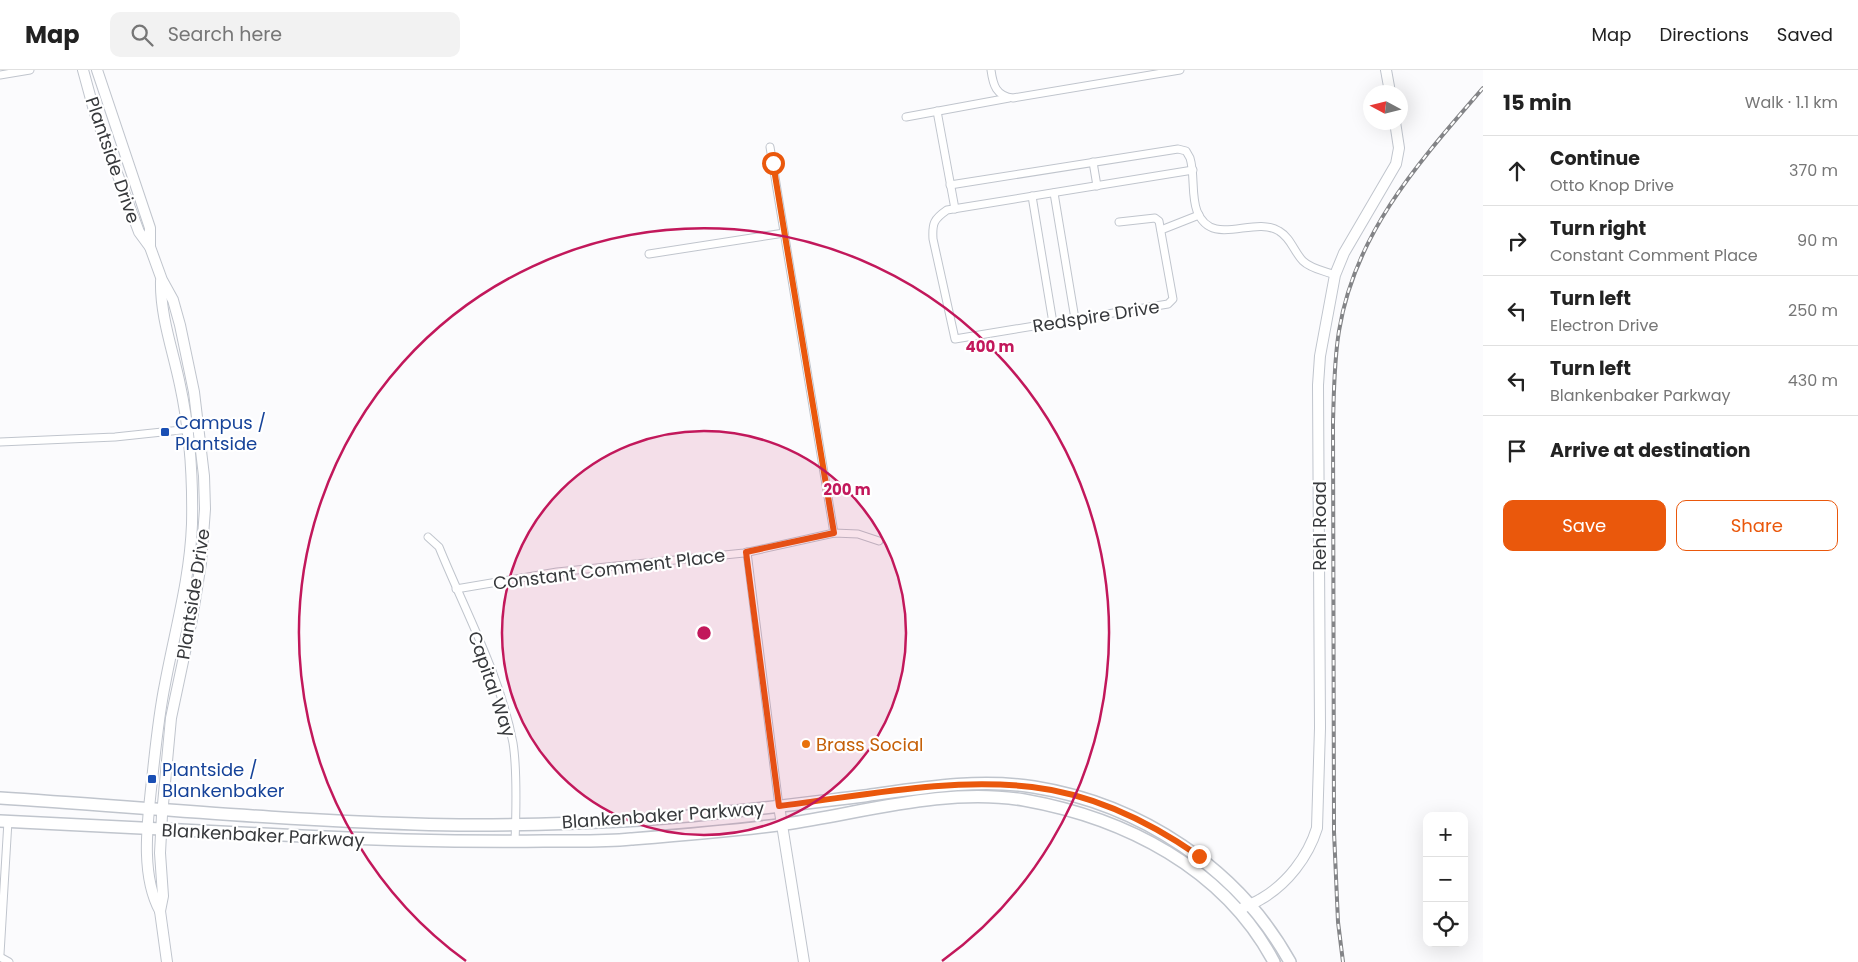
<!DOCTYPE html>
<meta charset="utf-8">
<style>
body{margin:0;font-family:Poppins,sans-serif;background:#f2f2f2;color:#222}
.controls{position:absolute;right:15px;bottom:15px;display:grid;overflow:hidden;border-radius:10px;box-shadow:0 5px 20px #0002}
.controls button{width:45px;height:45px;display:grid;place-items:center;padding:0;border:0;border-bottom:1px solid #e0e0e0;background:#fff;color:#222;font:25px sans-serif}
.compass{position:absolute;left:1363px;top:15px;width:45px;height:45px;border-radius:50%;background:#fff;box-shadow:0 5px 20px #0002;rotate:277deg}
.stop{position:absolute;width:15px;height:15px;margin:-11px;border:4px solid #ea580c;border-radius:50%;background:#fff}
.stop.end{background:#ea580c;border-color:#fff;box-shadow:0 1px 5px #0008}
.list{margin:0;padding:0;list-style:none}
h2{display:flex;justify-content:space-between;align-items:center;height:65px;margin:0;padding:0 20px;font-size:21px}
h2 small{font-size:16px;font-weight:400;color:#767676}
.list li{display:grid;grid-template-columns:32px 1fr auto;gap:15px;align-items:center;box-sizing:border-box;height:70px;padding:0 20px;border-top:1px solid #e0e0e0}
.list b{display:block;font-size:19px;white-space:nowrap}
.list p{margin:0;font-size:16px;white-space:nowrap;color:#767676}
.list em{font-size:16px;font-style:normal;color:#767676}
.actions{display:flex;gap:10px;padding:15px 20px}
.actions a{flex:1;padding:11px 0;border:1px solid #ea580c;border-radius:10px;text-align:center;font-size:18px;color:#ea580c}
.actions .main{background:#ea580c;color:#fff}
.icon{flex:none;width:28px;height:28px;fill:none;stroke:currentColor;stroke-width:2;stroke-linecap:round;stroke-linejoin:round}
.map{position:relative;flex:none;width:1483px;height:892px;overflow:hidden}
header{display:flex;align-items:center;gap:30px;box-sizing:border-box;height:70px;padding:0 25px;background:#fff;border-bottom:1px solid #e0e0e0}
header strong{font-size:24px}
nav{display:flex;gap:28px;margin-inline-start:auto;font-size:18px}
.search{width:350px;height:45px;background:#f2f2f2;display:flex;align-items:center;gap:12px;box-sizing:border-box;padding:0 18px;border-radius:10px;color:#767676;font-size:19px}
main{display:flex}
aside{flex:1;background:#fff}
.map>svg:first-child{display:block}
.lines{fill:none;stroke-linecap:round;stroke-linejoin:round}
.street-casing{stroke:#c0c5cd;stroke-width:9}
.secondary-casing{stroke:#c0c5cd;stroke-width:12}
.primary-casing{stroke:#c0c5cd;stroke-width:14}
.street{stroke:#fff;stroke-width:7}
.secondary{stroke:#fff;stroke-width:10}
.primary{stroke:#fff;stroke-width:11}
.rail-casing{stroke:#838487;stroke-width:4}
.rail{stroke:#fff;stroke-width:2;stroke-dasharray:5.5;stroke-linecap:butt}
.route{stroke:#ea580c;stroke-width:6}
.ring{fill:none;stroke:#c2185b;stroke-width:2.5}
.transit-dot{fill:#1a4fb4;stroke:#fff;stroke-width:2}
.food-dot{fill:#e8710a;stroke:#fff;stroke-width:2}
.labels{text-anchor:middle;dominant-baseline:central;stroke-width:4.5;stroke-linejoin:round;paint-order:stroke}
.street-label{font-size:18px;fill:#37393c;stroke:#fff}
.transit-label{font-size:18px;fill:#164399;stroke:#fff;text-anchor:start}
.food-label{font-size:18px;fill:#c56008;stroke:#fff;text-anchor:start}
.centre{fill:#c2185b;stroke:#fff;stroke-width:2.5}
.ring-label{font-size:15px;text-anchor:middle;font-weight:bold;fill:#c2185b;stroke:#fff;stroke-width:4.5;stroke-linejoin:round;paint-order:stroke}
</style>
<header>
<strong>Map</strong>
<div class="search"><svg class="icon" aria-label="search" viewBox="0 0 24 24"><circle cx="10" cy="10" r="6"/><path d="M15 15l6 6"/></svg>Search here</div>
<nav><a>Map</a><a>Directions</a><a>Saved</a></nav>
</header>
<main>
<div class="map">
<svg width="1483" height="892" viewBox="0 0 1483 892">
<rect width="100%" height="100%" fill="#fbfbfd"/>
<g class="lines">
<defs>
<g id="street">
<path d="M991 0C993 15 996 26 1013 28L1180 0"/>
<path d="M0 5 30 0"/>
<path d="M937 41 955 139"/>
<path d="M906 47 1009 28"/>
<path d="M770 77 834 463"/>
<path d="M1093 92 1097 116"/>
<path d="M950 115 1178 79 1186 81 1190 88C1195 104 1191 125 1197 141 1212 179 1253 145 1279 161 1291 168 1294 182 1303 191 1311 199 1325 201 1335 205"/>
<path d="M1054 123 1075 249"/>
<path d="M1032 126 1053 253"/>
<path d="M1119 152 1155 148 1159 151 1173 229 1168 234 955 269 933 169C932 153 934 149 947 140L1193 100"/>
<path d="M1161 160 1199 145"/>
<path d="M649 184 784 163"/>
<path d="M0 372 115 367 200 358"/>
<path d="M428 467 439 477C465 541 500 604 513 673 517 698 516 745 515 772"/>
<path d="M747 482 779 736"/>
<path d="M456 519 557 502 744 483 834 463 858 464 879 471"/>
<path d="M0 884 8 751"/>
<path d="M0 887 9 892"/>
</g>
<g id="secondary">
<path d="M83 0 95 44 139 162 150 177 162 210 173 230 180 255 194 322 204 406 205 439 201 493 192 549 171 648 162 745 160 783 163 826 160 841 167 892"/>
<path d="M97 0 150 158V177"/>
<path d="M1386 0 1390 22"/>
<path d="M779 736 804 892"/>
<path d="M1243 838C1249 834 1255 833 1261 829 1287 814 1308 787 1317 758L1320 658 1318 315 1320 286 1335 205 1344 183 1396 94 1399 78 1395 52"/>
<path d="M160 841C141 806 147 757 151 719 155 684 158 648 165 614 175 560 190 509 192 454 193 407 190 361 180 315 173 281 160 245 161 211"/>
</g>
<g id="primary">
<path d="M0 728C138 737 277 750 415 754 490 757 566 754 640 750 715 745 790 735 864 726 921 718 978 708 1034 717 1140 734 1238 798 1290 892"/>
<path d="M0 751C101 756 201 761 302 766 383 770 463 772 544 771 572 771 602 772 631 769 682 765 734 761 785 754 862 743 945 717 1024 730 1125 748 1224 798 1274 892"/>
</g>
</defs>
<!-- street casing -->
<use href="#street" class="street-casing"/>
<!-- secondary casing -->
<use href="#secondary" class="secondary-casing"/>
<!-- primary casing -->
<use href="#primary" class="primary-casing"/>
<!-- street -->
<use href="#street" class="street"/>
<!-- secondary -->
<use href="#secondary" class="secondary"/>
<!-- primary -->
<use href="#primary" class="primary"/>
<defs>
<path id="rail" d="M1343 892 1338 852 1334 762 1333 352C1334 322 1334 291 1339 261 1355 162 1420 91 1483 18"/>
</defs>
<!-- rail casing -->
<use href="#rail" class="rail-casing"/>
<!-- rail -->
<use href="#rail" class="rail"/>
</g>
<g class="lines">
<!-- route -->
<path class="route" d="M773 93 834 463 746 482 779 736C862 726 948 707 1032 717 1092 724 1150 752 1199 786"/>
</g>
<!-- distance rings -->
<circle cx="704" cy="563" r="202" fill="#c2185b" fill-opacity=".12"/>
<g class="ring">
<circle cx="704" cy="563" r="202"/>
<path d="M466 891A405 405 0 1 1 942 891"/>
</g>
<!-- markers -->
<g class="transit-dot">
<rect x="160" y="357" width="10" height="10" rx="2.5"/>
<rect x="147" y="704" width="10" height="10" rx="2.5"/>
</g>
<circle class="food-dot" cx="806" cy="674" r="5"/>
<g class="labels">
<!-- street labels -->
<g class="street-label">
<text transform="translate(113 90) rotate(71)">Plantside Drive</text>
<text transform="translate(1096 246) rotate(-9)">Redspire Drive</text>
<text transform="translate(1319 456) rotate(-90)">Rehl Road</text>
<text transform="translate(609 499) rotate(-7)">Constant Comment Place</text>
<text transform="translate(193 524) rotate(-81)">Plantside Drive</text>
<text transform="translate(492 614) rotate(71)">Capital Way</text>
<text transform="translate(663 745) rotate(-4)">Blankenbaker Parkway</text>
<text transform="translate(263 765) rotate(3)">Blankenbaker Parkway</text>
</g>
<!-- transit labels -->
<g class="transit-label">
<text x="175" y="352">Campus /<tspan x="175" dy="21">Plantside</tspan></text>
<text x="162" y="699">Plantside /<tspan x="162" dy="21">Blankenbaker</tspan></text>
</g>
<!-- food labels -->
<g class="food-label">
<text x="816" y="674">Brass Social</text>
</g>
</g>
<circle cx="704" cy="563" r="8" class="centre"/>
<g class="ring-label">
<text x="990" y="282">400 m</text>
<text x="847" y="425">200 m</text>
</g>
</svg>
<div class="controls">
<button>+</button>
<button>−</button>
<button><svg class="icon" aria-label="locate" viewBox="0 0 24 24"><circle cx="12" cy="12" r="6"/><path d="M12 2v4M12 18v4M2 12h4M18 12h4"/></svg></button>
</div>
<svg class="compass" viewBox="-18 -18 36 36"><path d="M0-13l5 13h-10z" fill="#e53935"/><path d="M0 13l5-13h-10z" fill="#767676"/></svg>
<div class="stop" style="left:773px;top:93px"></div>
<div class="stop end" style="left:1199px;top:786px"></div>
</div>
<aside>
<h2>15 min<small>Walk · 1.1 km</small></h2>
<ul class="list">
<li><svg class="icon" aria-label="ahead" viewBox="0 0 24 24"><path d="M12 20V5M6 11l6-6 6 6"/></svg><div><b>Continue</b><p>Otto Knop Drive</p></div><em>370 m</em></li>
<li><svg class="icon" aria-label="right" viewBox="0 0 24 24"><path d="M7 20v-9h11M14 6l5 5-5 5"/></svg><div><b>Turn right</b><p>Constant Comment Place</p></div><em>90 m</em></li>
<li><svg class="icon" aria-label="left" viewBox="0 0 24 24"><path d="M17 20v-9H6M10 6l-5 5 5 5"/></svg><div><b>Turn left</b><p>Electron Drive</p></div><em>250 m</em></li>
<li><svg class="icon" aria-label="left" viewBox="0 0 24 24"><path d="M17 20v-9H6M10 6l-5 5 5 5"/></svg><div><b>Turn left</b><p>Blankenbaker Parkway</p></div><em>430 m</em></li>
<li><svg class="icon" aria-label="arrive" viewBox="0 0 24 24"><path d="M6 21V4h12l-3 4 3 4H6"/></svg><div><b>Arrive at destination</b></div></li>
</ul>
<div class="actions"><a class="main">Save</a><a>Share</a></div>
</aside>
</main>
